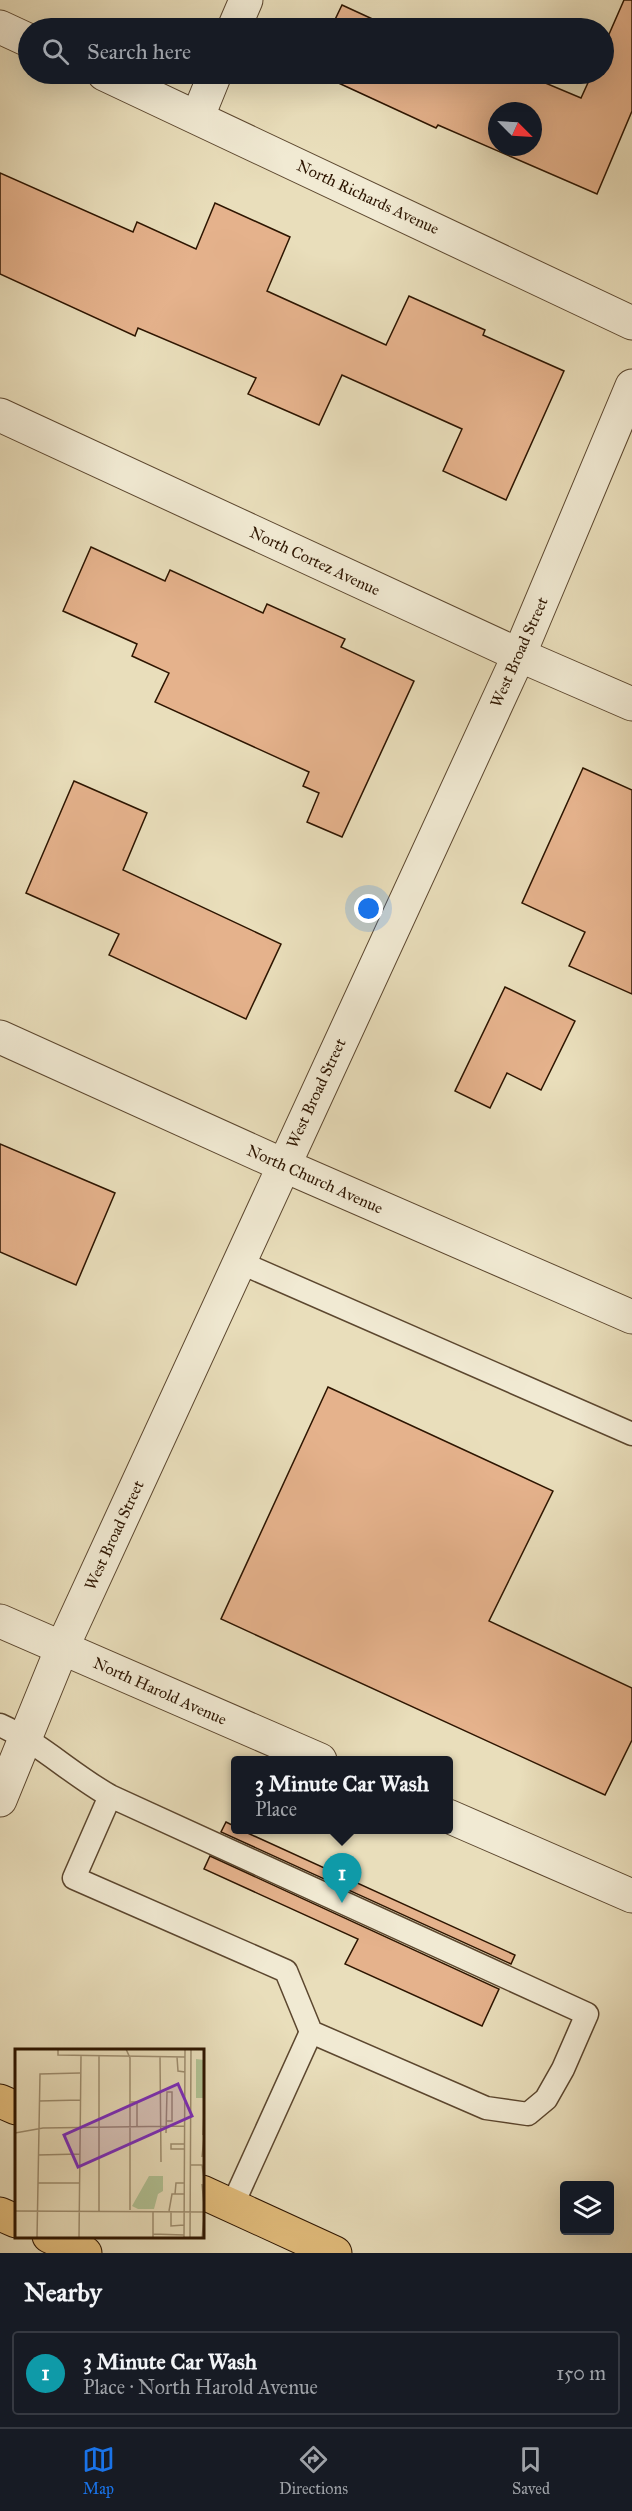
<!DOCTYPE html>
<meta charset="utf-8">
<style>
body{margin:0;font-family:"IM FELL Great Primer",serif;background:#20242c;color:#f1f3f6}
.controls{position:absolute;right:18px;bottom:18px;display:grid;overflow:hidden;border-radius:6px;box-shadow:0 6px 24px #0002}
.controls button{width:54px;height:54px;display:grid;place-items:center;padding:0;border:0;border-bottom:2px solid #363941;background:#171b24;color:#f1f3f6;font:30px sans-serif}
.compass{position:absolute;left:488px;top:102px;width:54px;height:54px;border-radius:50%;background:#171b24;box-shadow:0 6px 24px #0002;rotate:114deg}
.you{position:absolute;left:369px;top:909px;width:21px;height:21px;margin:-15px;border:4px solid #fff;border-radius:50%;background:#1a73e8;box-shadow:0 0 0 9px #1a73e833}
.badge{display:grid;place-items:center;width:39px;height:39px;border-radius:50%;background:#1a73e8;color:#fff;font-size:20px;font-weight:700}
.pin{position:absolute;translate:-50% -50px;filter:drop-shadow(0 2px 3px #0008)}
.pin::after{content:'';position:absolute;top:32px;width:21px;height:18px;background:inherit;clip-path:polygon(0 0,100% 0,50% 100%)}
.popup{position:absolute;left:231px;top:1756px;width:222px;height:78px;box-sizing:border-box;display:grid;place-content:center;border-radius:6px;background:#171b24;filter:drop-shadow(0 2px 4px #0005);font-size:20px;white-space:nowrap;color:#9ea1a6}
.popup b{font-size:22px;color:#f1f3f6}
.popup::after{content:'';position:absolute;left:50%;top:100%;margin-left:-12px;border:12px solid transparent;border-top-color:#171b24}
.list{margin:0;padding:0;list-style:none}
h2{display:flex;justify-content:space-between;align-items:center;height:78px;margin:0;padding:0 24px;font-size:26px}
h2 small{font-size:20px;font-weight:400;color:#9ea1a6}
.list li{display:grid;grid-template-columns:39px 1fr auto;gap:18px;align-items:center;box-sizing:border-box;height:84px;margin:0 12px 12px;padding:0 12px;border:2px solid #363941;border-radius:6px}
.list b{display:block;font-size:22px;white-space:nowrap}
.list p{margin:0;font-size:20px;white-space:nowrap;color:#9ea1a6}
.list em{font-size:20px;font-style:normal;color:#9ea1a6}
.icon{flex:none;width:33px;height:33px;fill:none;stroke:currentColor;stroke-width:2;stroke-linecap:round;stroke-linejoin:round}
.map{position:relative;flex:none;width:632px;height:2253px;overflow:hidden}
.search{position:absolute;background:#171b24;box-shadow:0 6px 24px #0002;left:18px;right:18px;top:18px;height:66px;display:flex;align-items:center;gap:15px;box-sizing:border-box;padding:0 21px;border-radius:33px;color:#9ea1a6;font-size:22px}
.sheet{height:174px;background:#171b24}
nav{display:flex;justify-content:space-around;align-items:center;box-sizing:border-box;height:84px;border-top:2px solid #363941;background:#171b24;font-size:16px;color:#9ea1a6}
nav a{display:grid;justify-items:center;gap:3px}
nav .on{color:#1a73e8}
.map>svg:first-child{display:block}
.building{fill:#e5b28c;stroke:#2d1500;stroke-width:1.5;fill-rule:evenodd}
.lines{fill:none;stroke-linecap:round;stroke-linejoin:round}
.lane-casing{stroke:#5c472f;stroke-width:25}
.street-casing{stroke:#5c472f;stroke-width:35}
.primary-casing{stroke:#2d1500;stroke-width:35}
.lane{stroke:#f1ead3;stroke-width:22}
.street{stroke:#f1ead3;stroke-width:33}
.primary{stroke:#e4bf7e;stroke-width:33}
.labels{text-anchor:middle;dominant-baseline:central;stroke-width:5;stroke-linejoin:round;paint-order:stroke}
.street-label{font-size:16px;fill:#2d1500;stroke:#f1ead3}
.inset-road{fill:none;stroke:#9e8e70;stroke-width:1.5}
.view{fill:#7b2cbf;fill-opacity:0.15;stroke:#7b2cbf;stroke-width:3}
.inset-edge{fill:none;stroke:#2d1500;stroke-width:3}
</style>
<div class="map">
<svg width="632" height="2253" viewBox="0 0 632 2253">
<rect width="100%" height="100%" fill="#e9debb"/>
<filter id="stains"><feTurbulence type="fractalNoise" baseFrequency=".00333" numOctaves="4"/><feColorMatrix values="0 0 0 0 .2 0 0 0 0 .09 0 0 0 0 .02 0 0 0 .5 -.17"/></filter>
<radialGradient id="worn" r=".72"><stop offset=".6" stop-color="#630" stop-opacity="0"/><stop offset="1" stop-color="#630" stop-opacity=".3"/></radialGradient>
<!-- building -->
<g class="building">
<path d="M624 0H632V111L597 194 438 125 436 128 319 74H524L581 98 592 74H603V48ZM497 111H533V147H497Z"/>
<path d="M342 5 392 28H331Z"/>
<path d="M0 173 133 232 137 222 196 249 215 203 290 237 267 291 386 345 409 296 485 330 483 335 564 371 506 500 443 471 462 429 342 375 319 425 248 394 256 378 138 328 135 336 0 274Z"/>
<path d="M91 547 165 581 170 570 263 613 267 604 345 639 341 647 414 681 342 837 307 822 319 793 303 786 309 772 155 702 169 673 132 656 137 644 63 611Z"/>
<path d="M583 768 632 790V994L569 966 585 932 522 903Z"/>
<path d="M74 781 147 813 123 870 281 944 246 1019 109 955 119 934 26 893Z"/>
<path d="M505 987 575 1021 541 1090 507 1073 490 1108 455 1091Z"/>
<path d="M0 1144 115 1193 76 1285 0 1252Z"/>
<path d="M328 1387 553 1491 489 1621 632 1688V1740L605 1795 221 1619Z"/>
<path d="M226 1822 236 1827V1830H241L515 1955 511 1964 221 1832Z"/>
<path d="M210 1856 499 1989 482 2026 345 1964 358 1939 204 1869Z"/>
</g>
<g class="lines">
<defs>
<g id="lane">
<path d="M239 1262 632 1434"/>
<path d="M0 1725C40 1743 71 1774 110 1796L587 2014 563 2069 546 2099 528 2114 486 2108 311 2032 286 1971 74 1878 110 1796"/>
<path d="M232 2206 311 2032"/>
</g>
<g id="street">
<path d="M0 27 28 40"/>
<path d="M234 28 246 0"/>
<path d="M104 74 632 323"/>
<path d="M198 116 215 74"/>
<path d="M0 415 519 655 632 704"/>
<path d="M0 1037 283 1165 632 1317"/>
<path d="M0 1621 320 1760"/>
<path d="M0 1800 62 1648 519 655 632 386"/>
<path d="M448 1816 632 1896"/>
</g>
<g id="primary">
<path d="M0 2101 16 2108"/>
<path d="M202 2192 335 2253"/>
<path d="M0 2214 16 2221"/>
<path d="M49 2236 85 2253"/>
</g>
</defs>
<!-- lane casing -->
<use href="#lane" class="lane-casing"/>
<!-- street casing -->
<use href="#street" class="street-casing"/>
<!-- primary casing -->
<use href="#primary" class="primary-casing"/>
<!-- lane -->
<use href="#lane" class="lane"/>
<!-- street -->
<use href="#street" class="street"/>
<!-- primary -->
<use href="#primary" class="primary"/>
</g>
<g class="labels">
<!-- street labels -->
<g class="street-label">
<text transform="translate(368 197) rotate(25)">North Richards Avenue</text>
<text transform="translate(315 561) rotate(25)">North Cortez Avenue</text>
<text transform="translate(519 652) rotate(-66)">West Broad Street</text>
<text transform="translate(316 1093) rotate(-65)">West Broad Street</text>
<text transform="translate(315 1179) rotate(24)">North Church Avenue</text>
<text transform="translate(114 1535) rotate(-65)">West Broad Street</text>
<text transform="translate(160 1691) rotate(24)">North Harold Avenue</text>
</g>
</g>
<!-- overview -->
<g transform="translate(15 2049)">
<rect width="189" height="189" fill="#e9debb"/>
<path d="M181 10 189 11V49H181ZM134 127H148V142L143 145 139 160H123L117 157Z" fill="#b1c294"/>
<path class="inset-road" d="M43 0V6L170 8M111 0 115 9V161M145 7 146 113M162 8 163 22 170 23M24 52 65 51M116 53H122V78M0 84 28 79 169 77M151 84 152 43H157V72H152M188 86 189 63M169 100H156V95H169M23 106 65 105M187 108 189 88M175 116H187L189 129M23 134H65M187 135 189 156M160 145 161 134H169M0 162 189 163M84 162V7M154 162 157 145H169M156 162V177L169 176M138 185 169 186M22 189 25 25 65 24M64 189 66 7M138 189V162M169 189 170 0M175 189 176 0M187 189 189 169"/>
<path class="view" d="M163 35 177 67 63 118 49 86Z"/>
<rect width="189" height="189" class="inset-edge"/>
</g>
<rect width="100%" height="100%" filter="url(#stains)"/>
<rect width="100%" height="100%" fill="url(#worn)"/>
</svg>
<div class="controls">
<button><svg class="icon" aria-label="layers" viewBox="0 0 24 24"><path d="M12 4l9 5-9 5-9-5zM3 14l9 5 9-5"/></svg></button>
</div>
<svg class="compass" viewBox="-18 -18 36 36"><path d="M0-13l5 13h-10z" fill="#e53935"/><path d="M0 13l5-13h-10z" fill="#9ea1a6"/></svg>
<div class="you"></div>
<div class="pin badge" style="left:342px;top:1903px;background:#0f9aa8">1</div>
<div class="popup"><b>3 Minute Car Wash</b>Place</div>
<div class="search"><svg class="icon" aria-label="search" viewBox="0 0 24 24"><circle cx="10" cy="10" r="6"/><path d="M15 15l6 6"/></svg>Search here</div>
</div>
<section class="sheet">
<h2>Nearby<small></small></h2>
<ul class="list">
<li><span class="badge" style="background:#0f9aa8">1</span><div><b>3 Minute Car Wash</b><p>Place · North Harold Avenue</p></div><em>150 m</em></li>
</ul>
</section>
<nav>
<a class="on"><svg class="icon" aria-label="map" viewBox="0 0 24 24"><path d="M3 6l6-2 6 2 6-2v14l-6 2-6-2-6 2zM9 4v14M15 6v14"/></svg>Map</a>
<a><svg class="icon" aria-label="directions" viewBox="0 0 24 24"><path d="M12 3l9 9-9 9-9-9zM9 14v-3h6M13 9l2 2-2 2"/></svg>Directions</a>
<a><svg class="icon" aria-label="saved" viewBox="0 0 24 24"><path d="M7 4h10v16l-5-4-5 4z"/></svg>Saved</a>
</nav>
